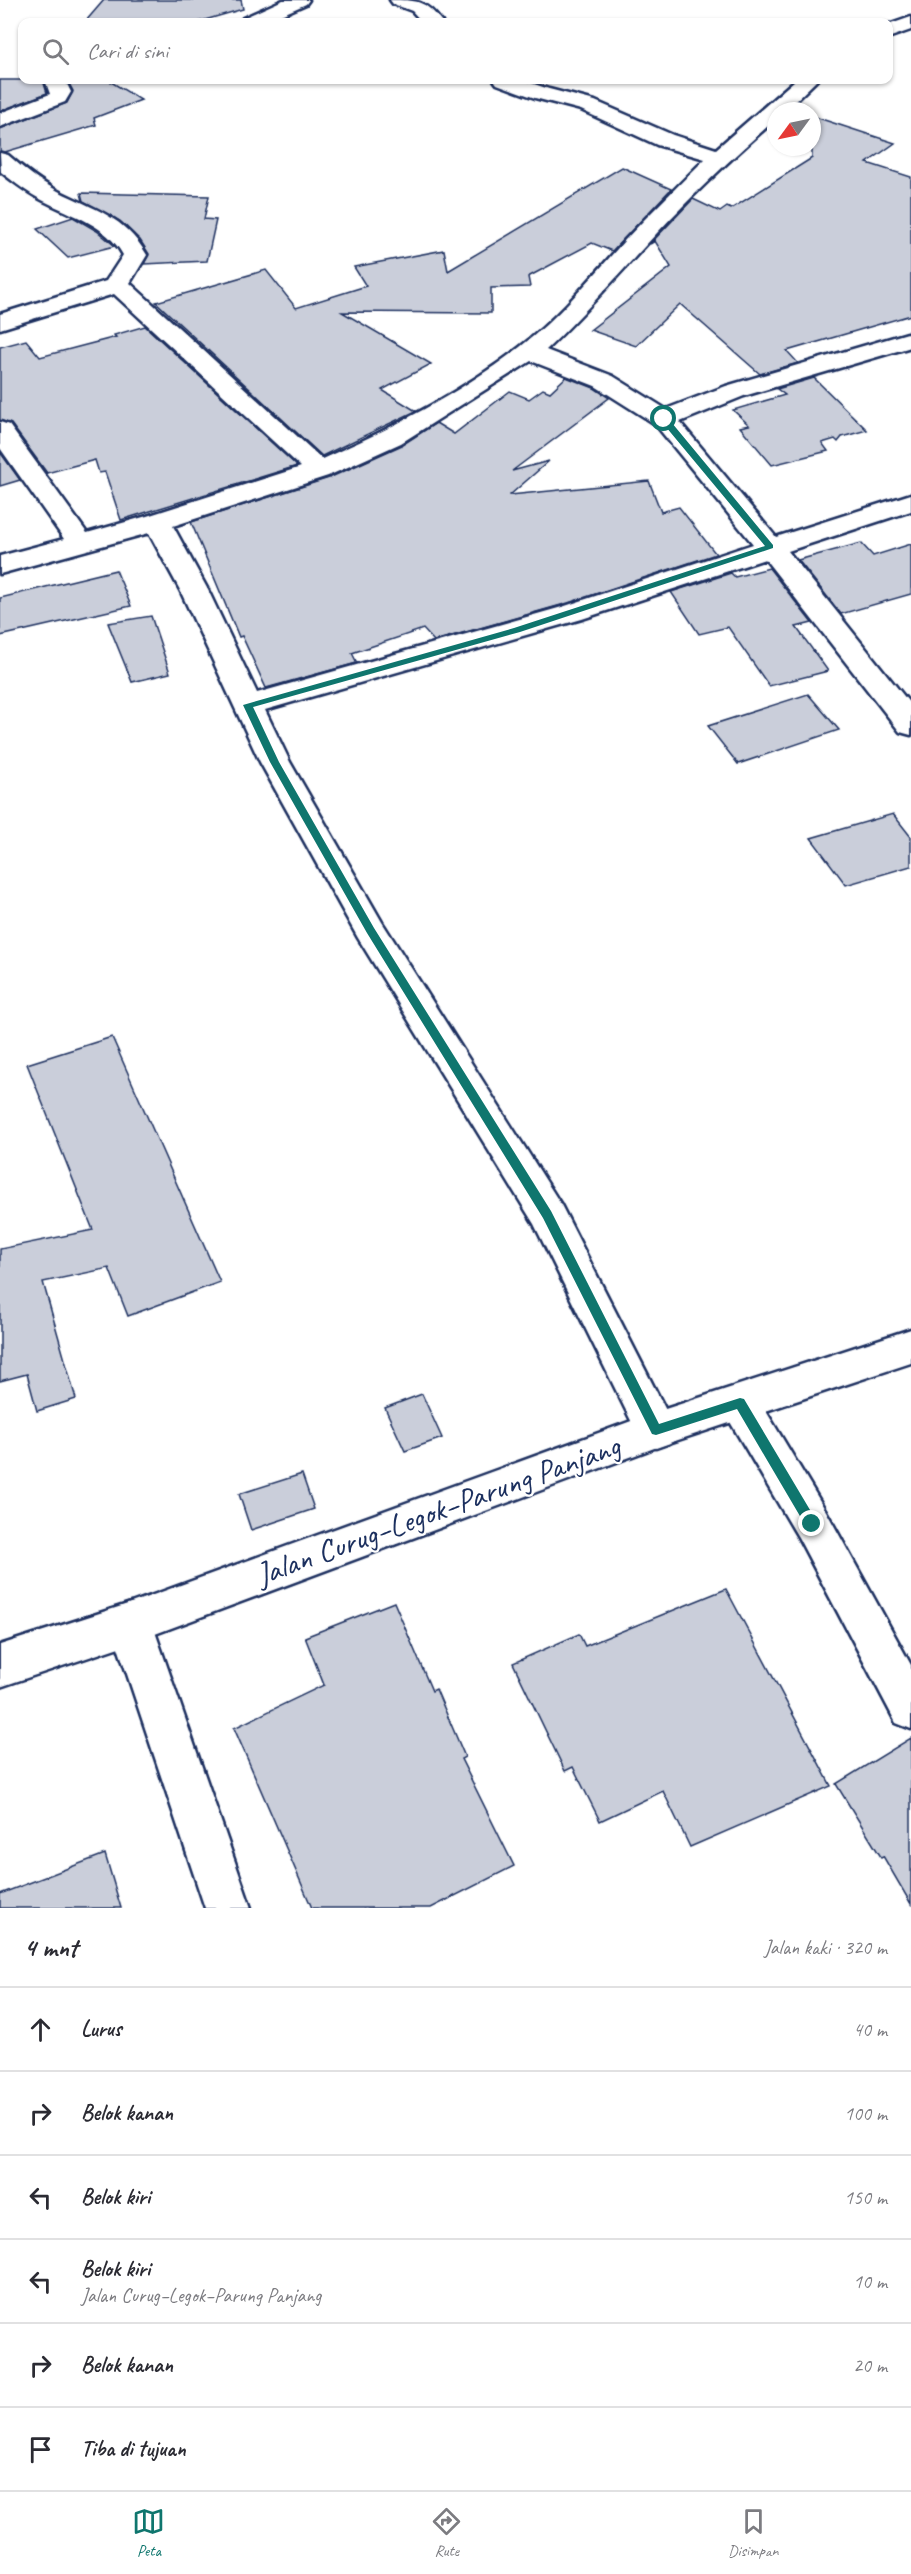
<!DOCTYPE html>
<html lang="id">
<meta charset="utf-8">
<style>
body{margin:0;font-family:Caveat,sans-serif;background:#f2f2f3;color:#2b2b33}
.compass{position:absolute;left:767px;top:102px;width:54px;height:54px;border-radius:50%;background:#fff;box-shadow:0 2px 4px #0004;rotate:237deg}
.stop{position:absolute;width:18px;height:18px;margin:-14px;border:4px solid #0f766e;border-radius:50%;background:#fff}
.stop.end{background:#0f766e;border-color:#fff;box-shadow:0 2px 6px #0008}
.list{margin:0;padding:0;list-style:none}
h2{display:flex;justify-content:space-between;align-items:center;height:78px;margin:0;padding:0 24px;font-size:26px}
h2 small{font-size:20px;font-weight:400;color:#7c7c81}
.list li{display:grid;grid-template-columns:39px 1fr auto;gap:18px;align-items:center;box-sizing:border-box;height:84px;padding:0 24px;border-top:2px solid #e1e1e2}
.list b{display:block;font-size:22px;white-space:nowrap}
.list p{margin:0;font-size:20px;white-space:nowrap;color:#7c7c81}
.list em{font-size:20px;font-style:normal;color:#7c7c81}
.icon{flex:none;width:33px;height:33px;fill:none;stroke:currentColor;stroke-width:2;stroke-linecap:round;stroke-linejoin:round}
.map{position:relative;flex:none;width:911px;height:1908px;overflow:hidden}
.search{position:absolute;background:#fff;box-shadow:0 2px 4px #0004;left:18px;right:18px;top:18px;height:66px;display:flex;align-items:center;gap:15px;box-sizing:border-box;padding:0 21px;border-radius:12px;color:#7c7c81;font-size:22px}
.sheet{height:582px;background:#fff}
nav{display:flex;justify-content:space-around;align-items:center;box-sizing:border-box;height:84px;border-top:2px solid #e1e1e2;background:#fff;font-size:16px;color:#7c7c81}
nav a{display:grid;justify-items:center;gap:3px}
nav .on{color:#0f766e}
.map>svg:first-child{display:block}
.building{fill:#caceda;stroke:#1b2f5e;stroke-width:1.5}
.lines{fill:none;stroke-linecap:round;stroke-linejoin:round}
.street-casing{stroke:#1b2f5e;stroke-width:5}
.primary-casing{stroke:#1b2f5e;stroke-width:5}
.street{fill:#fff;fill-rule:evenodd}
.primary{fill:#fff;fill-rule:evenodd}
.route{fill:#0f766e}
.labels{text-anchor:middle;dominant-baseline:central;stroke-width:4.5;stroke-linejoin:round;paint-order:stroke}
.near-street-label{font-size:32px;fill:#1b2f5e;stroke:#fff}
</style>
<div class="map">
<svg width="911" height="1908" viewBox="0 0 911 1908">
<rect width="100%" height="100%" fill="#fff"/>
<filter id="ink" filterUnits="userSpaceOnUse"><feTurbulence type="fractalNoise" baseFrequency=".0167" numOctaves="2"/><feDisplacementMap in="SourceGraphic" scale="12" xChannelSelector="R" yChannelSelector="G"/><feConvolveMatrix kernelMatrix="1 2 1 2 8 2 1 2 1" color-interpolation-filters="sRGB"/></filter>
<g filter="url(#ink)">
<!-- building -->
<g class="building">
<path d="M104 0H241L243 9 198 22H85Z"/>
<path d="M0 80H43L47 93 0 111Z"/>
<path d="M67 80H108L141 100 94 118 96 125 5 152 0 151V129L67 103 73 91Z"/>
<path d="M812 116 895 143 867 163 911 177V315L787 351 798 363 760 374 680 304 636 346 590 330 671 267 655 241 650 244 693 199 720 212 727 207 731 209 812 158Z"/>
<path d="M622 167 671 189 612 251 592 243 528 277 530 287 491 288V313L342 312 431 364 382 390 416 411 322 456 156 302 266 270 296 308 366 286 354 267 444 250 448 271Z"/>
<path d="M81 193 209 196 204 219 216 220 207 261 144 264 149 254 140 240 120 221 83 201Z"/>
<path d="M73 217 97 231 115 246 68 258 37 229Z"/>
<path d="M145 326 297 466 121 520 105 472 99 473 95 460 47 473 11 424 0 420V347L26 340 40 357 116 337 114 335Z"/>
<path d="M566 377 594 388 609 398 512 471 549 461 510 495 649 481 661 512 679 507 716 554 568 603 434 641 423 629 352 653 357 663 266 688 242 636 239 637 191 522 329 478 402 445 436 423 454 434 510 391 529 399 543 389 550 392Z"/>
<path d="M814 378 867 430 842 437 838 442 835 439 822 443 828 451 772 465 740 427 749 425 733 410 785 395 777 389Z"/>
<path d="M0 452 20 480 0 486Z"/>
<path d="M861 543 873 556 911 544V594L841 614 798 560Z"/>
<path d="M769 568 812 623 796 627 828 671 769 686 728 627 699 634 671 592 731 573 735 577Z"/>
<path d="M116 570 131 606 0 636V598Z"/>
<path d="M151 616 170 673 132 682 108 623Z"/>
<path d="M808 694 839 730 738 764 708 726Z"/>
<path d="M893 814 911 837V866L846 885 811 838Z"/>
<path d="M112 1037 220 1282 128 1316 109 1268 43 1282 76 1399 37 1411 27 1374 0 1381V1249L93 1230 27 1064Z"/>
<path d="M422 1394 442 1438 405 1451 385 1408Z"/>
<path d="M302 1474 314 1509 251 1530 239 1494Z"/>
<path d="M726 1589 831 1786 690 1847 663 1791 600 1821 573 1767 565 1771 513 1663 579 1634 585 1646Z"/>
<path d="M394 1602 432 1691 436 1689 465 1757 461 1759 514 1866 431 1908H312L234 1728 324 1685 305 1637Z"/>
<path d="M911 1738V1904L883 1856 881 1857 836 1784Z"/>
<path d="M105 1854 121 1908H0V1894Z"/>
</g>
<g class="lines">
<defs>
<g id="street">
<path d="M283 0H309L306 4 265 22H240L243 18Z"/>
<path d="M390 0C417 0 425 0 442 22H422L412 11 393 4Z"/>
<path d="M911 17V30L888 38V25Z"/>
<path d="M45 80H65L71 92 65 102 0 127V113L50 94Z"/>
<path d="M494 80H522L549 89 595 101 673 135 716 149 795 80H817L785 111H776V119C735 155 694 193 657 233 620 273 585 313 546 350L613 376 666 409 726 386 911 332V347L744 396 680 422 776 537 911 494V511L788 551 911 705V735L900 732 765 559 582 619 265 710 290 762 382 922 560 1203 676 1430 670 1443 656 1448 642 1443 534 1224 358 938 260 762 180 590 149 533 0 574V556L64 539 0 448V422L9 425 87 533 147 516 301 467 114 294 0 329V314L106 281 123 255C107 225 73 216 44 201 28 193 15 183 1 172L0 153 8 155C23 168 39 181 58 191 95 210 124 216 147 255L130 283 322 459C391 429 460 393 520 347 559 317 592 277 625 240 651 212 678 186 705 159L657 145 581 110 535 98 497 84ZM531 361 595 386 655 424 753 544 562 607 257 693 208 590 173 526 328 476 401 443Z"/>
<path d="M740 1386 754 1391 826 1511 911 1665V1729L896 1723 798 1537 726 1415 720 1403 726 1391Z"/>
<path d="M131 1603 146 1609 152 1623 251 1908H205L110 1623 116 1609Z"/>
</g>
<path id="primary" d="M911 1329V1363L657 1447 131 1643 0 1687V1645L131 1603 656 1412Z"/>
</defs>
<!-- street casing -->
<use href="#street" class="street-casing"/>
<!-- primary casing -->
<use href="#primary" class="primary-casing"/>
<!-- street -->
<use href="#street" class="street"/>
<!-- primary -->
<use href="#primary" class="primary"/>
</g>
</g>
<!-- route -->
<path class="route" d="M661 417H667L773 545V548L520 632 253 707 279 762 374 928 551 1211 659 1424 740 1398 744 1399 816 1520 818 1524 812 1530 807 1528 737 1409 656 1435 652 1434 543 1218 367 933 270 762 243 705 514 628 765 546 661 421Z"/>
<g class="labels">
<!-- near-street labels -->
<g class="near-street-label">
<text transform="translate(438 1510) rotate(-20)">Jalan Curug–Legok–Parung Panjang</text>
</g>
</g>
</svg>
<svg class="compass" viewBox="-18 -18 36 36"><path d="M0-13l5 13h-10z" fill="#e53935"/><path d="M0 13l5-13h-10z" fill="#7c7c81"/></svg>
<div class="stop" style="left:664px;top:419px"></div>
<div class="stop end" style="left:812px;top:1524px"></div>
<div class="search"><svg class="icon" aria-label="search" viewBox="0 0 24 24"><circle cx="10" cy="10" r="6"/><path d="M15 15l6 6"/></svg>Cari di sini</div>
</div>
<section class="sheet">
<h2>4 mnt<small>Jalan kaki · 320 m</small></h2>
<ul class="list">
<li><svg class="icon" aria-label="ahead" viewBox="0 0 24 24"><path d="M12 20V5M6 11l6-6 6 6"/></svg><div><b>Lurus</b></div><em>40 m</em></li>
<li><svg class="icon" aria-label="right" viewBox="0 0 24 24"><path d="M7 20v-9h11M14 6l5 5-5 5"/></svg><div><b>Belok kanan</b></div><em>100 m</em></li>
<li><svg class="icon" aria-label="left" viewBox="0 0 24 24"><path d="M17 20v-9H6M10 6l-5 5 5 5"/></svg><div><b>Belok kiri</b></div><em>150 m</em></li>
<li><svg class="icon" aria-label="left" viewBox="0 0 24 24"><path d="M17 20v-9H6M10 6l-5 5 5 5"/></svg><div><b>Belok kiri</b><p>Jalan Curug–Legok–Parung Panjang</p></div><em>10 m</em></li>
<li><svg class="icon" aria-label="right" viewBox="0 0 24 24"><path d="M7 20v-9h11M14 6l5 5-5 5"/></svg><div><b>Belok kanan</b></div><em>20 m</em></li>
<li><svg class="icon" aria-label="arrive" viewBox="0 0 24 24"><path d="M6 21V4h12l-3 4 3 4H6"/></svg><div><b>Tiba di tujuan</b></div></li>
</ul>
</section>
<nav>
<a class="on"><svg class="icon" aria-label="map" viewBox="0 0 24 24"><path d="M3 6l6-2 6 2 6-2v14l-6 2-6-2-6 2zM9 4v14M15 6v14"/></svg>Peta</a>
<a><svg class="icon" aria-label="directions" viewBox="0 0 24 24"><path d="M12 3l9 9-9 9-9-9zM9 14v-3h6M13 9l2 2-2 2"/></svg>Rute</a>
<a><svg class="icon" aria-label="saved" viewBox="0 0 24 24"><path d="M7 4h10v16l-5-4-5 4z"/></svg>Disimpan</a>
</nav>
